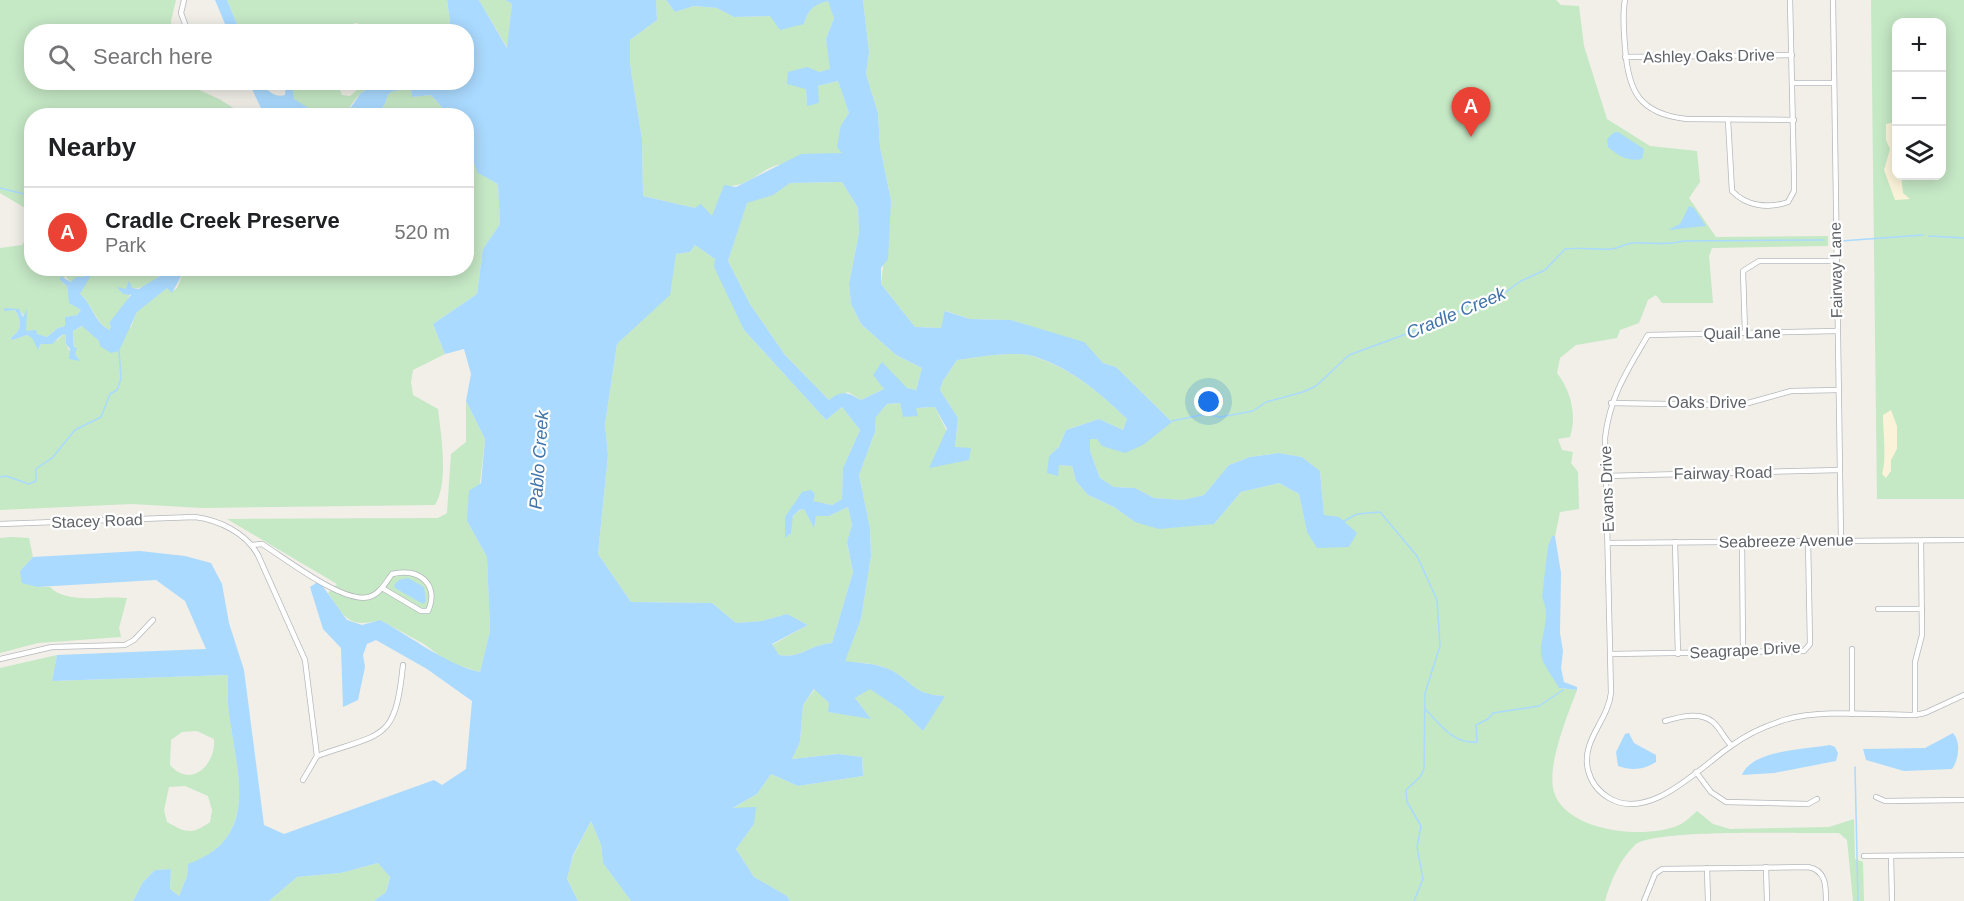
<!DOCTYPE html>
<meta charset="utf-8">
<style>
body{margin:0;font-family:Arial,sans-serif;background:#f6f6f6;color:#202124}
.controls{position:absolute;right:18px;top:18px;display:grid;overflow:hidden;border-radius:12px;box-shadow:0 3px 15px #0003}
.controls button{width:54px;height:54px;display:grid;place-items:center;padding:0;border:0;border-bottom:2px solid #e0e0e0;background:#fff;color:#202124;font:30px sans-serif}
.you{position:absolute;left:1209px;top:402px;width:21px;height:21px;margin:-15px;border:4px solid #fff;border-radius:50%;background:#1a73e8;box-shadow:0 0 0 9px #1a73e833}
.badge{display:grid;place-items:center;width:39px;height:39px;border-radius:50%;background:#ea4335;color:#fff;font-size:20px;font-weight:700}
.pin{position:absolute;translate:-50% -50px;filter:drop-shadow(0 2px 3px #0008)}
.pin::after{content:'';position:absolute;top:32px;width:21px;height:18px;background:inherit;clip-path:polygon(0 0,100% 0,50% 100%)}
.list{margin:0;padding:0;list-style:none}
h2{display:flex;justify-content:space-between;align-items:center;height:78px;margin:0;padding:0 24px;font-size:26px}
h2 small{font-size:20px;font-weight:400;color:#757577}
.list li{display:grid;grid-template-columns:39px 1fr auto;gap:18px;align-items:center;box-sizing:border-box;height:90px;padding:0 24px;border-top:2px solid #e0e0e0}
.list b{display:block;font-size:22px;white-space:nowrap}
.list p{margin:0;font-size:20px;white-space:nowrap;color:#757577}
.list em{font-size:20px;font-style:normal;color:#757577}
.icon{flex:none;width:33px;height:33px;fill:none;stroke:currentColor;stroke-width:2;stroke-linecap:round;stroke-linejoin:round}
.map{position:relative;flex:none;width:1964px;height:901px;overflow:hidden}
.search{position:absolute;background:#fff;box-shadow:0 3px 15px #0003;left:24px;top:24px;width:450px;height:66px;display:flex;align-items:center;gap:15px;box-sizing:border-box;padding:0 21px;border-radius:24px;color:#757577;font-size:22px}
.panel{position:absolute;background:#fff;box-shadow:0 3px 15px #0003;left:24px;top:108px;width:450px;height:168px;border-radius:24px}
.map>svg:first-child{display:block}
.green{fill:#c5e8c5;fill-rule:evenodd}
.sand{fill:#fbf3d9}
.water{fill:#aadaff;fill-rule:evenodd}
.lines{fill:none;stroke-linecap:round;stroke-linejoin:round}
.stream{stroke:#aadaff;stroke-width:1.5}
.street-casing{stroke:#b5b8bc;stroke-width:6}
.street{stroke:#fff;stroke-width:4.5}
.labels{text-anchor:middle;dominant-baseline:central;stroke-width:4.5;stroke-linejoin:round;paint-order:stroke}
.street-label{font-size:16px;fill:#5f6368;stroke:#fff}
.water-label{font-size:18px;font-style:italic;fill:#4174aa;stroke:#fff}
</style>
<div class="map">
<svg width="1964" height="901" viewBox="0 0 1964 901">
<rect width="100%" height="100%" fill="#f1efe8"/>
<!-- green -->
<g class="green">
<path d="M0 0H176L171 21 172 31 32 32V82L192 83 195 88 219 99 245 115 32 116V268H86L87 271 83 277 71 282 65 276 63 283 67 286C68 298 71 304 81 310L77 315 66 317 65 326 58 328 47 337 26 332 24 316 19 310 5 311 15 310C23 322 22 331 10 338L13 340 27 335 32 337 39 349 41 344 58 340 63 334 66 335V344L74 359 79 360 75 354 73 331 83 326 99 341 131 327 137 311 167 288 172 292 177 288 185 269 466 268 467 158 473 161 479 173 498 184 500 224 483 249 477 294 433 324 445 354 413 370 411 382 413 395 438 409C441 434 449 483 435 505L202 508 132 504 0 510V248L22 245C30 233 28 222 25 208L0 193Z"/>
<path d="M227 0H447L451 31H420L408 26 406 31H377L371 26 355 23 348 28 358 26 373 31 270 32 266 29 267 31H240Z"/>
<path d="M479 0H505L512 4 508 49Z"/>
<path d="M656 0H666L675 12 694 6 717 8 734 17 770 16 804 24C808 10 814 4 829 0L834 18 826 39 831 69 819 72 806 89 807 106 818 86 838 81 849 113 841 125 842 154C822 157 801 159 781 164 759 169 749 188 724 186L713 217 695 208 643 196 642 139 630 64V40L657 20Z"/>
<path d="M863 0H1556L1561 5 1579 6 1584 46 1607 119 1650 146 1697 151 1700 182 1689 198 1716 237 1828 236V246L1712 248 1709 256 1713 303H1662L1656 295 1648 300 1639 323 1620 330 1617 338 1576 345 1560 358 1557 373C1571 391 1577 415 1570 437L1558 439 1562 450 1573 452 1571 463 1578 472 1579 509 1560 512 1555 536H1552L1548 546 1546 625 1541 653 1559 688 1577 690C1568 714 1546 767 1554 792 1566 832 1646 840 1679 825 1686 822 1692 815 1697 811L1713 824 1730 829 1829 827 1854 819 1855 859 1863 862 1864 901H1853L1847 840 1839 833C1807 834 1652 828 1635 845 1620 859 1610 882 1605 901H790L787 896 754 877 736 849 754 824 732 809 757 794 771 774 798 786 863 776 862 757 838 754 792 759 800 742 803 705 815 689 829 703V712L870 718 855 698 870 688 901 710 923 731 944 696C912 694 915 683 891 670 876 663 860 662 844 662L861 619 871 556 870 528 859 475 875 432 876 417 887 404 900 403 903 416 916 408 935 407 955 448 958 418 940 390 943 381 957 360C978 357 1015 350 1035 357 1072 369 1100 393 1127 419L1123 430 1099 419 1066 430 1059 447 1049 456 1059 465 1072 466 1076 481 1088 495 1114 507 1135 522 1214 524 1241 492 1279 483 1299 494 1307 532 1324 515 1320 471 1302 457 1279 453 1250 457 1229 465 1204 495 1183 500 1154 498 1135 488 1114 487 1100 478 1090 451V439H1098L1172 422 1116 367 1103 363 1084 343 1011 320 970 319 946 311 941 328 915 327 881 284 891 200 880 147 878 113 866 74 869 52Z"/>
<path d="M1871 0H1964V499H1877ZM1896 22H1942V176H1896Z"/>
<path d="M292 83H337L342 95 350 96 365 83H376C365 89 354 98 349 109L355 107 358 109 357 113 353 116C325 115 316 116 293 99Z"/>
<path d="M411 89 413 97 431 95 449 115 377 116C395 96 376 91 411 89Z"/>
<path d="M842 182 858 208 859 233 849 282 851 304 861 324 896 355 922 368 916 390 907 388 896 379 884 389 861 400 848 392 829 400 785 355 750 304 728 261 747 202 772 195 790 183Z"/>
<path d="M695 245 715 259 744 330 826 420 842 407 860 430 843 468 842 499 832 505 800 499C788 508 785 523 785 538 790 527 791 511 804 509L814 527 816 515 829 516 848 507 852 525 847 543 853 572 832 643C808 645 801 659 779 655L772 645 808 625 787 614 762 621 736 623 712 603 631 602 598 554 608 455 605 424 617 344 669 295 676 254 690 252Z"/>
<path d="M93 269H163C158 280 145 290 132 288L129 285C133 302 121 312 109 323L111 327 109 330C94 320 93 305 80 294Z"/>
<path d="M466 401 485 439 480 483 467 521 487 557 490 631 480 672 448 662 424 644 380 620C348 629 345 617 328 593L337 584 227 519 438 518 447 513 451 454 466 442Z"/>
<path d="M12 537 29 538 33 557 20 571 37 587H50C67 605 104 595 127 598L119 628 121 637 38 643 0 653V538Z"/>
<path d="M57 655 52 681 228 675C228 687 227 700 229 712 236 771 262 837 188 865L187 876 179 896 170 889 171 869 155 870 143 882 133 901H0V668ZM197 731 214 739C216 765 191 789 170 765L171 740 182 732ZM185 786 208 796 212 810 210 822C192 835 186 833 167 822L164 810 169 787Z"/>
<path d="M591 821 601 845 603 863 631 901H578L567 879 573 856Z"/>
<path d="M378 863 390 876 386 892 374 901H269L297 877 341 873Z"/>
</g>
<!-- sand -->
<g class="sand">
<path d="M1891 123 1896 125V176H1901L1903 193 1910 199 1895 200 1884 170 1890 149 1886 140V124Z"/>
<path d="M1891 410 1897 426V449L1891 460V471L1886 478 1882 474C1887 459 1883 433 1883 415Z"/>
</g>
<!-- water -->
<g class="water">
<path d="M215 0H227L240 31H228Z"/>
<path d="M447 0H479L507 48 512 4 505 0H656L657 20 630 40V64L642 139 643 196 695 208 701 204 712 216 724 185 736 187 801 154 842 153 837 147 841 125 849 113 838 81 818 86 819 103 807 106 806 89 787 84 788 72 807 67 819 72 830 69 826 39 834 18 828 1C814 4 808 10 804 24L780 30 770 16 734 17 717 8 694 6 675 12 666 0H863L869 52 866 74 878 113 880 147 891 200 888 259 881 268V284L915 327 941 328 945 311 970 319 1011 320 1084 342 1103 363 1116 367 1172 422 1143 445 1125 453 1102 446 1097 439H1090V451L1100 478 1114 487 1135 488 1154 498 1183 500 1204 495 1229 465 1250 457 1279 453 1302 457 1320 471 1324 515 1339 517 1357 533 1349 547 1317 548 1307 532 1299 494 1279 483 1241 492 1214 524 1159 529 1135 522 1114 507 1088 495 1076 481 1072 466 1059 465 1058 476 1047 473 1049 456 1059 447 1066 430 1099 419 1123 430 1127 419C1100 393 1072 369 1036 357 1015 350 979 357 957 360L943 381 940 390 958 418 955 447 971 448 969 460 929 468 947 429 935 407 916 408 918 416 903 417 900 403 887 404 876 417 875 432 859 475 870 528 871 556 861 619 845 661C860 663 876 663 891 670 916 684 912 694 945 696L923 731 901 710 870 689 855 698 871 719 828 712 829 703 814 689 803 705 800 742 792 759 838 754 862 757 863 776 798 786 771 774 757 794 733 808 756 807 754 824 736 849 754 877 787 896 790 901H631L603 863 601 845 591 821 573 855 567 879 578 901H374L386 892 390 877 378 863 341 873 297 877 269 901H133L143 882 155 870 171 869 170 889 179 896 187 876 188 864C262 838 236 771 229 713 227 701 228 688 228 675L52 681 57 655 206 649 185 601 156 580 37 587 22 583 20 571 33 557 140 551 185 556 211 563 222 584 229 623 244 670 264 825 284 834 434 780 442 785 466 769 472 701 427 669 376 640 367 644 363 655 365 667 358 700 343 707 341 648 323 629 310 587 319 581 347 620 362 625 380 620C412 637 445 664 480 672L490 631 487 557 467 521 469 491 481 483 485 439 466 401 471 374 464 349 445 354 433 324 477 294 483 249 500 224 498 184 478 173 473 161 467 158 466 116 449 115 431 95 412 97 411 89C376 91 395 97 377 115H353L357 113 355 107 349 110 361 93 376 83 466 82V32L451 31ZM842 182 858 208 859 233 849 283 851 304 861 324 896 355 922 368 916 390 907 388 882 362 873 375 884 389 861 400C847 392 842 390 829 400L785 355 750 304 728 261 747 203 773 195 790 183ZM695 245 715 259 714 267 744 330 826 420 842 407 860 430 843 468 842 499 832 505 813 501 815 494 811 490 802 492 785 517V538L791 533 793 516 799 510 804 509 814 528 816 516H829L848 507 852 525 847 542 853 572 832 643C808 645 801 659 779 655L772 644 808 625 787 614 762 621 736 623 712 603 631 602 598 554 608 455 605 424 617 344 670 295 676 254 690 252Z"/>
<path d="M249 83H263C267 91 275 98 285 95L286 83H292L294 99 320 115H260L261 108Z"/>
<path d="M1618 132 1644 149 1642 159C1629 162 1618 156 1608 147L1607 139 1613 133Z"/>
<path d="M1689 206 1694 208 1706 226 1668 230 1680 224Z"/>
<path d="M86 269 94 270 80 294C93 305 93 320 109 330L111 327 109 323 131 295 123 294 117 287 126 289 129 281 132 288 139 289 160 276 163 269H185L172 293 167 288 137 312 119 351 111 353 100 346 99 341 82 326 73 331 74 347 77 348 75 354 80 361 69 359 70 349 66 344V335L63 334 52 344H41L38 350 32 338 27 335 13 340 10 338C22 331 23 322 15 310L4 311V308L19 309 23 317 27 309 26 331 36 330 37 334 47 337 58 328 65 326V317L77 315 81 310 69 303 67 286 60 280V276L71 282 76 277H83Z"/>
<path d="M1552 536H1555L1561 573 1560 633 1563 651 1561 668 1564 682 1577 687V690L1559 688C1554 678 1543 666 1541 654 1540 636 1552 618 1542 597L1548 546Z"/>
<path d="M408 578 424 587 426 601 423 604 395 588 394 585 399 580Z"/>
<path d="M1629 733 1634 743 1656 755V762C1644 770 1632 771 1618 766L1616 752 1625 734Z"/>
<path d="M1953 733C1961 742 1959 759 1952 769L1904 771 1866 760 1863 749 1925 748Z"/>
<path d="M1830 745 1835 747 1838 753 1836 761 1774 773 1742 775C1751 750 1808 749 1830 745Z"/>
</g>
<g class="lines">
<!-- stream -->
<g class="stream">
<path d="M0 188 32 196"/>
<path d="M1929 236 1964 238"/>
<path d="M1841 241 1923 235"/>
<path d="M1172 421 1206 414 1220 417 1237 414 1253 411 1266 402 1303 392 1316 386 1349 355 1447 319 1470 304 1493 301 1521 281 1545 270 1565 249C1580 247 1596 250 1611 249 1618 249 1626 243 1633 243 1650 242 1667 246 1683 241L1824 240"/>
<path d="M0 477 6 476 29 484 36 481V469L52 458 75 430 101 417 110 394 117 390 121 379 119 350"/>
<path d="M1342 522 1357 514 1380 512 1417 556 1437 600 1440 646 1425 693 1424 769 1420 777 1406 790 1407 802 1421 826 1417 847 1423 879 1414 901"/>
<path d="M1426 710C1441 725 1453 744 1477 742L1476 725 1488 719 1493 713 1539 706 1563 690"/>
<path d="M1855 767 1858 901"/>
</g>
<defs>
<g id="street">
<path d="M184 0 181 13 188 32"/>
<path d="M1625 0C1622 15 1624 32 1625 47 1628 91 1639 114 1687 119L1794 120"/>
<path d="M1833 0 1841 540"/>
<path d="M1625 57 1792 55"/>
<path d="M1792 83H1833"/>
<path d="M1728 120 1732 191C1746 206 1768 209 1788 202L1794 191V176L1790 0"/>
<path d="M1837 331 1648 335C1627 371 1610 396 1605 438L1611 693C1608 721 1581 740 1588 770 1591 782 1599 792 1609 798 1650 822 1699 768 1731 746 1747 734 1765 726 1784 720 1820 709 1877 715 1915 715L1925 713 1964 695"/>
<path d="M1745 333 1743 271 1759 261H1836"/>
<path d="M1611 403 1727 405 1748 403 1791 391 1838 390"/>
<path d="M1606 476 1840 470"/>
<path d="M0 524 195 517C219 520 246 533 258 555L305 660 317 756"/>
<path d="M1675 542 1678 654"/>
<path d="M1742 542 1743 651"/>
<path d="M1609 543 1964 540"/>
<path d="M252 545 262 544C285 558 343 604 369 597 380 594 386 582 392 574 418 567 440 584 428 611H421L382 588"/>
<path d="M1878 609H1922"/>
<path d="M1852 649V714"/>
<path d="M1611 654 1804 651 1810 644 1808 540"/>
<path d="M0 659 52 647 125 645 134 640 153 620"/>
<path d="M1915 715V662L1922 635 1921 541"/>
<path d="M1665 721C1679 717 1700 711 1713 722 1720 728 1724 738 1731 745"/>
<path d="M317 756C384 732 395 742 403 665"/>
<path d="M1696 772 1711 792 1726 802 1808 804 1817 799"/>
<path d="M303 780 317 756"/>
<path d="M1876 797 1885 801 1964 800"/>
<path d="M1864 856 1964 855"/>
<path d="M1891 856 1892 901"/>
<path d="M1766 867 1767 901"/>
<path d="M1707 868 1708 901"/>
<path d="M1644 901 1655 874 1662 869 1808 867C1826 870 1826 886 1826 901"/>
</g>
</defs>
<!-- street casing -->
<use href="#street" class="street-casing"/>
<!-- street -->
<use href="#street" class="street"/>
</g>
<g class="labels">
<!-- street labels -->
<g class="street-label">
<text transform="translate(1709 56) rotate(-1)">Ashley Oaks Drive</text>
<text transform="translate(1836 270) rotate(-91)">Fairway Lane</text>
<text transform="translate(1742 333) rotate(-1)">Quail Lane</text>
<text x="1707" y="402">Oaks Drive</text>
<text transform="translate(1723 473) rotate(-1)">Fairway Road</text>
<text transform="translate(1607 489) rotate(-92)">Evans Drive</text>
<text transform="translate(97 521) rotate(-2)">Stacey Road</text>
<text transform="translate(1786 541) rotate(-1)">Seabreeze Avenue</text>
<text transform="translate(1745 650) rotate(-3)">Seagrape Drive</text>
</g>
<!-- water labels -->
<g class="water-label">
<text transform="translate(1456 313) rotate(-23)">Cradle Creek</text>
<text transform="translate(539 460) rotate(-86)">Pablo Creek</text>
</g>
</g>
</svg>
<div class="controls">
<button>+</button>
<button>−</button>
<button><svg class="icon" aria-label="layers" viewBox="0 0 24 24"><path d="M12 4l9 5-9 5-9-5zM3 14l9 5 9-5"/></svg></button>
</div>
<div class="you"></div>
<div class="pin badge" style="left:1471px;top:137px">A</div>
<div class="search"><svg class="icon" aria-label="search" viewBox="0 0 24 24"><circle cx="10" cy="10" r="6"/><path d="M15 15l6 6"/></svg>Search here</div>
<section class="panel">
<h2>Nearby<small></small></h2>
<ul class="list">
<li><span class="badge">A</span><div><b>Cradle Creek Preserve</b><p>Park</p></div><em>520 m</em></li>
</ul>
</section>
</div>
